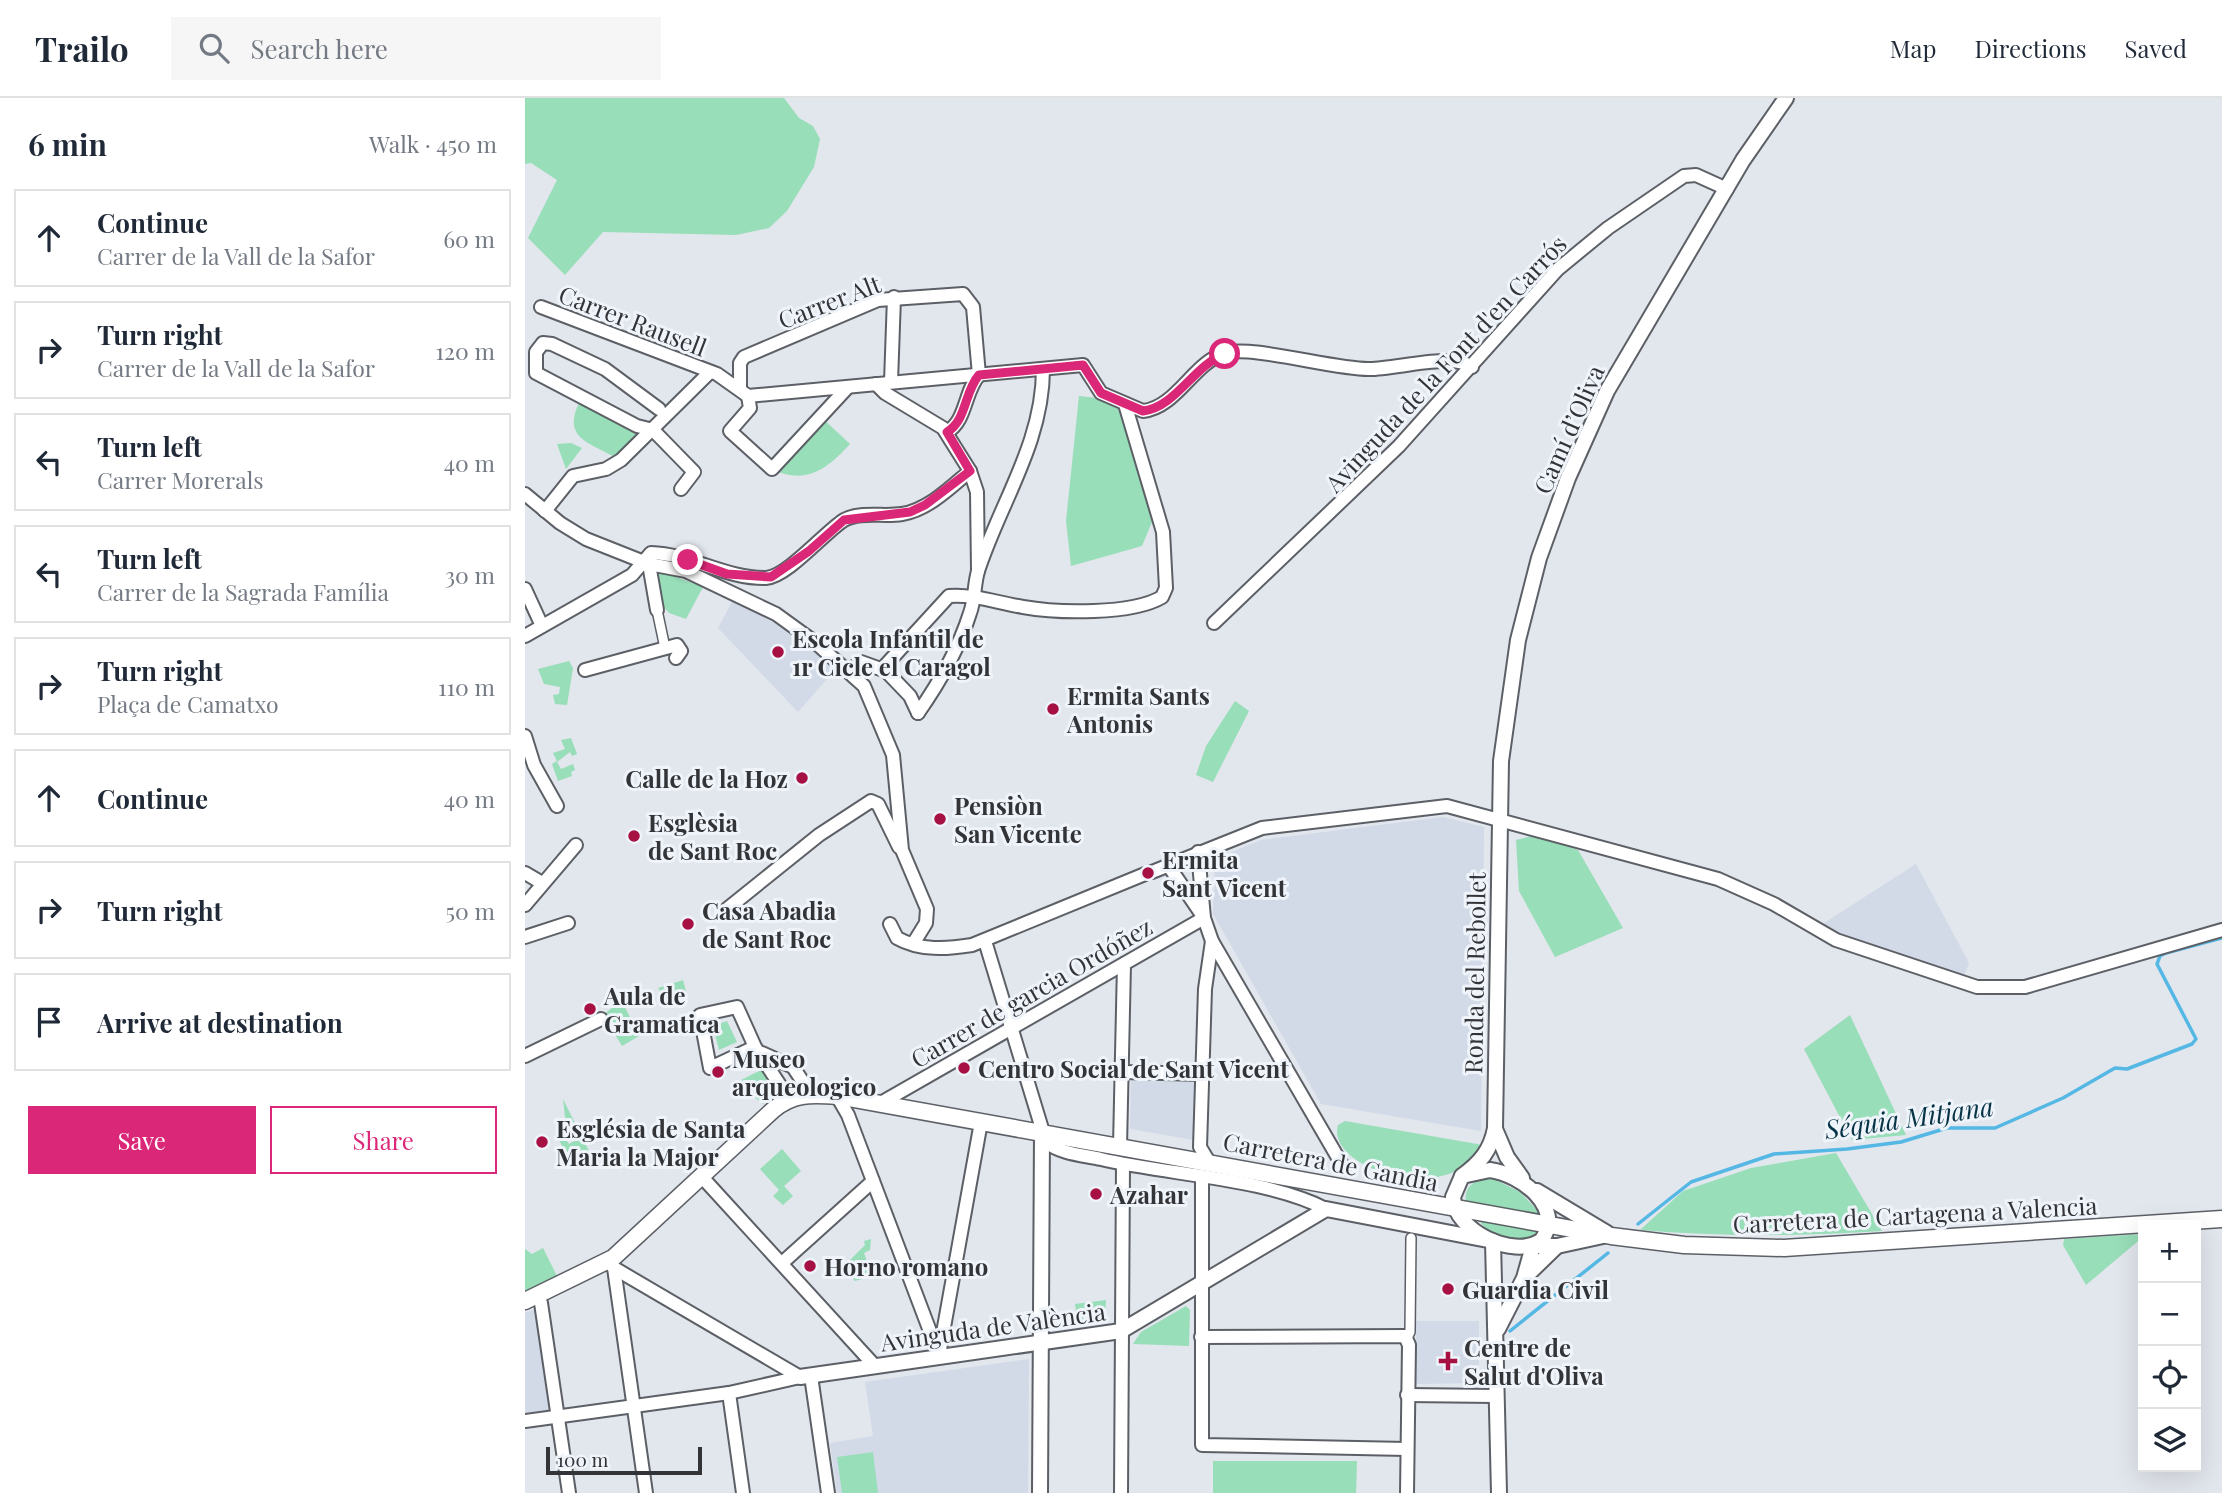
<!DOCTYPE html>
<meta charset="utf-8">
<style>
body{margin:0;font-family:"Playfair Display",serif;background:#f6f6f7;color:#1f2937}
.controls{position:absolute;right:21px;bottom:21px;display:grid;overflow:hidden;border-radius:0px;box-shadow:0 7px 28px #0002}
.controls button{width:63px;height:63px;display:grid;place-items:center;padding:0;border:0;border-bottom:2px solid #e0e1e3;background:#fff;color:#1f2937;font:35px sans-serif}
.scale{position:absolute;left:21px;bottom:18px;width:156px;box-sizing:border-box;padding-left:7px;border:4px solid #333437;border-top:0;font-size:19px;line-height:24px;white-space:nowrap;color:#333437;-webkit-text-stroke:5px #eff3fa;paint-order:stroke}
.stop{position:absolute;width:21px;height:21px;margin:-16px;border:5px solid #db2777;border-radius:50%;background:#fff}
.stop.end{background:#db2777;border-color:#fff;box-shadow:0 2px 7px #0008}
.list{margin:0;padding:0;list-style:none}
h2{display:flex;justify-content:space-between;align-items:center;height:91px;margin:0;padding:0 28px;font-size:30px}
h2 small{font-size:23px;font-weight:400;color:#747a83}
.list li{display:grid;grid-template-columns:46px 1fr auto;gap:21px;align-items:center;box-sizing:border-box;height:98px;margin:0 14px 14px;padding:0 14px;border:2px solid #e0e1e3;border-radius:0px}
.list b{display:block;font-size:26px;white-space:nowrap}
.list p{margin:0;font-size:23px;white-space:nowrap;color:#747a83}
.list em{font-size:23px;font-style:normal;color:#747a83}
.actions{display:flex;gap:14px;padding:21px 28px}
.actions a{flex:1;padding:16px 0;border:2px solid #db2777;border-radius:0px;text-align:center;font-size:24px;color:#db2777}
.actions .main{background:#db2777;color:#fff}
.icon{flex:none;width:38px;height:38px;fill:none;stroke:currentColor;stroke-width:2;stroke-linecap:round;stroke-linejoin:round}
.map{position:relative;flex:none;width:1697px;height:1395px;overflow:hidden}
header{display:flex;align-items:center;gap:42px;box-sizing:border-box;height:98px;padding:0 35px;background:#fff;border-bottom:2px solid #e0e1e3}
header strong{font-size:33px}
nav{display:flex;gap:38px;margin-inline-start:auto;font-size:24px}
.search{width:490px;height:63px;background:#f6f6f7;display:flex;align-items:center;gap:18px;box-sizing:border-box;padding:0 24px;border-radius:0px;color:#747a83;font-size:26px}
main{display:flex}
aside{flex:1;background:#fff}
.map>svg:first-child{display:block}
.built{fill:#d2dae8}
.green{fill:#98deb8}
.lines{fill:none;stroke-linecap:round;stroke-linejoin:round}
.stream{stroke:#55b7e4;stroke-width:3.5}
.pedestrian-casing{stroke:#5c6066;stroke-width:12}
.minor-casing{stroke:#5c6066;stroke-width:16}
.tertiary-casing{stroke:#5c6066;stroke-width:18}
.secondary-casing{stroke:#5c6066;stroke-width:19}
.pedestrian{stroke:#fff;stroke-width:9}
.minor{stroke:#fff;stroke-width:12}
.tertiary{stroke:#fff;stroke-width:14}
.secondary{stroke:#fff;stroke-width:16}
.route{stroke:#db2777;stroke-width:9}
.poi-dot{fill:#a71043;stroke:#eff3fa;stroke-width:2.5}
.labels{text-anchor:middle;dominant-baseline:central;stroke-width:6;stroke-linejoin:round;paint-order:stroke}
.street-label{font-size:24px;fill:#333437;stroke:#eff3fa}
.poi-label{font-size:24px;font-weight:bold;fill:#333437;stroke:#eff3fa;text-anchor:start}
.water-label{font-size:26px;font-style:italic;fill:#063446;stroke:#eff3fa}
</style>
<header>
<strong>Trailo</strong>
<div class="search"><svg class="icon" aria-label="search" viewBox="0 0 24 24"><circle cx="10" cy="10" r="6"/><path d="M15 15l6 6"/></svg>Search here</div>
<nav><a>Map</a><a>Directions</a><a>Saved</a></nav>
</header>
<main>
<aside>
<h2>6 min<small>Walk · 450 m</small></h2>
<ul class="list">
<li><svg class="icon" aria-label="ahead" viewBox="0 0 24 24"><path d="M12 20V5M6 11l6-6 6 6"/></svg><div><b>Continue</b><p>Carrer de la Vall de la Safor</p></div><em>60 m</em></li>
<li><svg class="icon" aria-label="right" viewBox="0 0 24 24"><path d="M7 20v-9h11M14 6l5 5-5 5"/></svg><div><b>Turn right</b><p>Carrer de la Vall de la Safor</p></div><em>120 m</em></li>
<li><svg class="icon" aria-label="left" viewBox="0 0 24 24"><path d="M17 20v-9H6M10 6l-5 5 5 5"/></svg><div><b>Turn left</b><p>Carrer Morerals</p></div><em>40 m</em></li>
<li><svg class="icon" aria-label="left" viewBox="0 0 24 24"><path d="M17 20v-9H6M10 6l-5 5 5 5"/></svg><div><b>Turn left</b><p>Carrer de la Sagrada Família</p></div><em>30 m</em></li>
<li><svg class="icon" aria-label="right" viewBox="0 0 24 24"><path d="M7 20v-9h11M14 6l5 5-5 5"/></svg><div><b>Turn right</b><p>Plaça de Camatxo</p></div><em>110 m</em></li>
<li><svg class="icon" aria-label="ahead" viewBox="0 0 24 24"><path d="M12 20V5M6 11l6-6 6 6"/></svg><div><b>Continue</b></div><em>40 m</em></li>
<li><svg class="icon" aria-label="right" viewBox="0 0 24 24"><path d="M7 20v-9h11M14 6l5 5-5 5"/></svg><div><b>Turn right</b></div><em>50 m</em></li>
<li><svg class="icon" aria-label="arrive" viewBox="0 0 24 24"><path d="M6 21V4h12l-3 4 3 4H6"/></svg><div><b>Arrive at destination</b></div></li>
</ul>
<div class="actions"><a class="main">Save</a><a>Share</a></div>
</aside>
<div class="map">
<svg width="1697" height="1395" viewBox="0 0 1697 1395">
<rect width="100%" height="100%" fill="#e2e6ed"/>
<!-- built -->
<g class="built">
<path d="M208 502 269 536 311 571 273 614 193 530Z"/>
<path d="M918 719 959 729 956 1033 796 1006 688 816 690 761 736 742Z"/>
<path d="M1391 766 1444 865 1439 878 1321 839 1296 827Z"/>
<path d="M606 982 671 983 669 1042 605 1031Z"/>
<path d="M8 1212 11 1213 24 1312 0 1315V1215Z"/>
<path d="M891 1223H954V1285L891 1286Z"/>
<path d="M504 1261 503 1395H312L305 1345 348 1338 340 1284Z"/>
</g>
<!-- green -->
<g class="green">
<path d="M0 0H259L274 20 288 28 295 41 289 69 262 113 244 130 211 137 78 134 40 177 3 140 32 82 6 65 0 66Z"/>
<path d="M554 298 572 300 598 311 621 389 627 424 617 448 546 468 541 423Z"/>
<path d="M54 305 114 337 95 356 88 358C62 344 38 339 54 305Z"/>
<path d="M296 319 325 346C303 370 281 388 247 371Z"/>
<path d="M46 345 57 350 41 371 32 346Z"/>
<path d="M132 472 178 489 161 521 144 515 137 507Z"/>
<path d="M44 563 48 570 42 607 30 606 28 597 34 596 35 589 19 586 13 571Z"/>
<path d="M710 603 724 613 688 684 671 677 681 648Z"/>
<path d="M46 640 52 656 47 658 45 654 32 664 36 671 48 666 50 672 46 674 47 678 33 683 27 666 32 663 28 655 40 651 36 642Z"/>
<path d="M1011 737 1053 752 1098 830 1030 859 994 793 991 742Z"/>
<path d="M158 882 161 893 157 894 158 902 150 904 141 893 137 895 133 890Z"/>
<path d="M92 906 99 907 114 938 97 948 78 917Z"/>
<path d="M1325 917 1381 1037 1327 1042 1279 951Z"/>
<path d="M202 923 212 944 194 952 188 928Z"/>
<path d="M240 970 252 993 238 1006 212 984Z"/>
<path d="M38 1001 64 1053 46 1065 34 1042 39 1039 44 1046 51 1042 40 1019Z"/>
<path d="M820 1023 958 1047C929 1110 800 1072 813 1027Z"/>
<path d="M257 1051 276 1073 259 1088 268 1098 258 1107 248 1098 254 1092 235 1071Z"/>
<path d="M1311 1055 1357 1133C1276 1138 1197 1139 1115 1132L1158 1093 1226 1070Z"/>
<path d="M969 1081 995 1094 1014 1114 1013 1117 941 1104C938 1086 953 1080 969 1081Z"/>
<path d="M954 1121 1012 1132C1003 1155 959 1137 954 1121Z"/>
<path d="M1618 1136V1143L1612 1144 1561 1187 1538 1147 1539 1141Z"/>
<path d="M346 1141 345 1152 339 1155 343 1166 354 1163 356 1168 346 1172 348 1178 330 1183 327 1179 331 1175 323 1164 340 1147 339 1143Z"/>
<path d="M18 1150 32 1178 0 1193V1151L7 1156Z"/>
<path d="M581 1202 580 1218 552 1222 550 1206Z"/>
<path d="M661 1208 665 1212 664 1248 608 1246 616 1234Z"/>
<path d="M348 1354 353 1395H317L312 1359Z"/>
<path d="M688 1363H832L831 1395H688Z"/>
</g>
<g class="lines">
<!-- stream -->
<g class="stream">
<path d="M1113 1126 1166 1084 1249 1056 1322 1051 1376 1044 1422 1030H1470L1538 1000 1590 970 1602 971 1667 946 1671 941 1632 866 1635 858 1641 855 1697 840"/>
<path d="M985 1233 1083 1155"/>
</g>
<defs>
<g id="pedestrian">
<path d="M132 512 140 550"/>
<path d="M882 1240 885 1234 886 1140"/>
</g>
<g id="minor">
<path d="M16 209 192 276 223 298 558 267 576 295 618 313C652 309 668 265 700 255 726 247 808 271 843 271 868 272 928 254 947 269"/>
<path d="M366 284 369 199"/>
<path d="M351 286 360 295 418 330 445 373 452 394 453 473"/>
<path d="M215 291V265L219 259 353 202 438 196 448 209 454 277C439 294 442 322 422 334"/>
<path d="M223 298 225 310 205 333 247 371 323 289"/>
<path d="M134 311 80 271 27 246 18 245 11 254V275L112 328 128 332 169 374 156 391"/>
<path d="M0 396 35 425 61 441 124 466 161 473 251 516 291 545 339 588 368 657 377 752 402 811 401 825 388 846"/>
<path d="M20 413 48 378 81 371 96 362 185 274"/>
<path d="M124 466 132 512"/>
<path d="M0 491 17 528"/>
<path d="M689 525 874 348 1033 171 1083 130 1159 78 1171 77 1202 91"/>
<path d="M0 538 107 477 126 455C166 456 201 481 241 480 262 479 300 434 319 422 335 413 359 419 377 416 403 412 426 389 445 373"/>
<path d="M358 570 424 498C449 496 473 505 498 509 532 515 607 517 637 499L641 490 638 434 600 306"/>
<path d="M60 572 152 547 156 553 151 560"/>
<path d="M323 573 336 564 361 573 385 598 393 615"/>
<path d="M393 615C414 585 434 550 445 515 450 502 449 487 453 473 475 405 518 345 518 271"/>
<path d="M0 638 9 667 32 708"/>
<path d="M673 754 679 820 687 843 819 1070"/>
<path d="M643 767 677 817"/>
<path d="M627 774 737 730 922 708 1193 781 1249 806 1311 842 1452 889H1500L1697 832"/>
<path d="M0 775 17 785"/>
<path d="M0 807 51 747"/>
<path d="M202 811 294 737 346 703 353 706 374 749"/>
<path d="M365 826 372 840C395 853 422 851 447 847L620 776"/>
<path d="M0 839 43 825"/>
<path d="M460 843 521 1044C536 1056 558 1057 576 1061 644 1077 741 1080 801 1111"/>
<path d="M230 949 185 970 175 917 212 909 230 949 264 1001"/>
<path d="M237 955 268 969 286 996"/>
<path d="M0 958 76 921"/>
<path d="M598 974 678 976"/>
<path d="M312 998 323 1017 414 1257"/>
<path d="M354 1006 679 820"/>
<path d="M595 1048 599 866"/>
<path d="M684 1064 675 1049 680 891 687 843"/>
<path d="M177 1079 349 1267"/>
<path d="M677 1080V1347L882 1351"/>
<path d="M83 1163 89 1170 121 1395"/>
<path d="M257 1165 348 1083"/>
<path d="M89 1170 275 1279"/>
<path d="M12 1198 16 1205 44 1395"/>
<path d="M676 1239 880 1238 884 1247 882 1395"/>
<path d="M414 1257 456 1024"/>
<path d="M286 1278 303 1395"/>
<path d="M204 1295 218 1395"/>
<path d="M882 1297 970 1298"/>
<path d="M0 1323 204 1295 275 1279"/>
<path d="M596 1395 598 1066"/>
</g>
<g id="tertiary">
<path d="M970 1031 982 1059 997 1080"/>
<path d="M965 1072C995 1076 1041 1109 1016 1143 987 1161 930 1133 928 1099L937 1078Z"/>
<path d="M937 1078C955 1065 966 1052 970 1030L976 663 993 542 1014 460 1043 380 1082 293 1218 62 1261 0"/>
<path d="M1012 1093 1082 1135"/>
<path d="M1000 1179 1032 1148"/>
<path d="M973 1231 999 1180 1008 1148H1032L1078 1138"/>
<path d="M275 1279 596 1233 801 1111 968 1143 974 1395"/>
<path d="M515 1395 517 1035"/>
</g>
<path id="secondary" d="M0 1203 88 1160 248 1012C268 995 287 996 312 998L1086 1138 1159 1147 1259 1150 1697 1121"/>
</defs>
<!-- pedestrian casing -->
<use href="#pedestrian" class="pedestrian-casing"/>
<!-- minor casing -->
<use href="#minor" class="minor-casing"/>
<!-- tertiary casing -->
<use href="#tertiary" class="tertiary-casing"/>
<!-- secondary casing -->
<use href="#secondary" class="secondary-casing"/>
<!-- pedestrian -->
<use href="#pedestrian" class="pedestrian"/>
<!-- minor -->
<use href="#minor" class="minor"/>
<!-- tertiary -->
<use href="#tertiary" class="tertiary"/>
<!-- secondary -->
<use href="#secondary" class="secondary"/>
</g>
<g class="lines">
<!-- route -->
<path class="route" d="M163 462 202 476 246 479 284 453 319 422 385 414 400 407 445 373 422 334C442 322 439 294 454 277L558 267 576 295 618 313C651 309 669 267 700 256"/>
</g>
<!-- markers -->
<g class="poi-dot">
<circle cx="253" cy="554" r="7"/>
<circle cx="528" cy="611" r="7"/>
<circle cx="277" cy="680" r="7"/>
<circle cx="415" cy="721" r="7"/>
<circle cx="109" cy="738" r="7"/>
<circle cx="623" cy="775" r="7"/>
<circle cx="163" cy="826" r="7"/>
<circle cx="65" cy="911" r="7"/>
<circle cx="439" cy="970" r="7"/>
<circle cx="193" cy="974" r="7"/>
<circle cx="17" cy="1044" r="7"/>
<circle cx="571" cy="1096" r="7"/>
<circle cx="285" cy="1168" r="7"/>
<circle cx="923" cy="1191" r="7"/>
<path d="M919.5 1252.5h7v7h7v7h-7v7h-7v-7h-7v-7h7z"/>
</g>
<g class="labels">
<!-- street labels -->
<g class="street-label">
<text transform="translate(304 203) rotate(-21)">Carrer Alt</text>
<text transform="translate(108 222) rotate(21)">Carrer Rausell</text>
<text transform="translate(920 265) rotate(-47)">Avinguda de la Font d'en Carrós</text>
<text transform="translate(1043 331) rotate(-66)">Camí d’Oliva</text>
<text transform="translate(949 875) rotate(-89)">Ronda del Rebollet</text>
<text transform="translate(506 894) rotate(-30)">Carrer de garcia Ordóñez</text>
<text transform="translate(806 1063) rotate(11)">Carretera de Gandia</text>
<text transform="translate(1390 1116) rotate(-3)">Carretera de Cartagena a Valencia</text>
<text transform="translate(468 1228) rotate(-8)">Avinguda de València</text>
</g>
<!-- poi labels -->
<g class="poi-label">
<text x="267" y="540">Escola Infantil de<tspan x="267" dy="28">1r Cicle el Caragol</tspan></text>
<text x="542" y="597">Ermita Sants<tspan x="542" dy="28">Antonis</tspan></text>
<text x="263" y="680" text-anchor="end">Calle de la Hoz</text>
<text x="429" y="707">Pensiòn<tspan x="429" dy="28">San Vicente</tspan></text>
<text x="123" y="724">Esglèsia<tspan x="123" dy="28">de Sant Roc</tspan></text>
<text x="637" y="761">Ermita<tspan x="637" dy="28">Sant Vicent</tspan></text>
<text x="177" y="812">Casa Abadia<tspan x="177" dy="28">de Sant Roc</tspan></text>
<text x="79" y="897">Aula de<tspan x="79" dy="28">Gramatica</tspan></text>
<text x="207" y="960">Museo<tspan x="207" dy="28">arqueologico</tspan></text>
<text x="453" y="970">Centro Social de Sant Vicent</text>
<text x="31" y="1030">Església de Santa<tspan x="31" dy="28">Maria la Major</tspan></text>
<text x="585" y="1096">Azahar</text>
<text x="299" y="1168">Horno romano</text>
<text x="937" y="1191">Guardia Civil</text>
<text x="939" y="1249">Centre de<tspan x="939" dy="28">Salut d'Oliva</tspan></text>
</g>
<!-- water labels -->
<g class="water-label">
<text transform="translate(1384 1019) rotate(-8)">Séquia Mitjana</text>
</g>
</g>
</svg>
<div class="controls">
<button>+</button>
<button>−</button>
<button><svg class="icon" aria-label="locate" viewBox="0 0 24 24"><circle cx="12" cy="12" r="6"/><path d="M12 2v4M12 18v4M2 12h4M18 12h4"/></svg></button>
<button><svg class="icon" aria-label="layers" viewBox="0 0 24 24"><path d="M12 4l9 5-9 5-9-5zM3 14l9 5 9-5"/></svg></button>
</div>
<div class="scale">100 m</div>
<div class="stop" style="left:700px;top:256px"></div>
<div class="stop end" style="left:163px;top:462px"></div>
</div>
</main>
